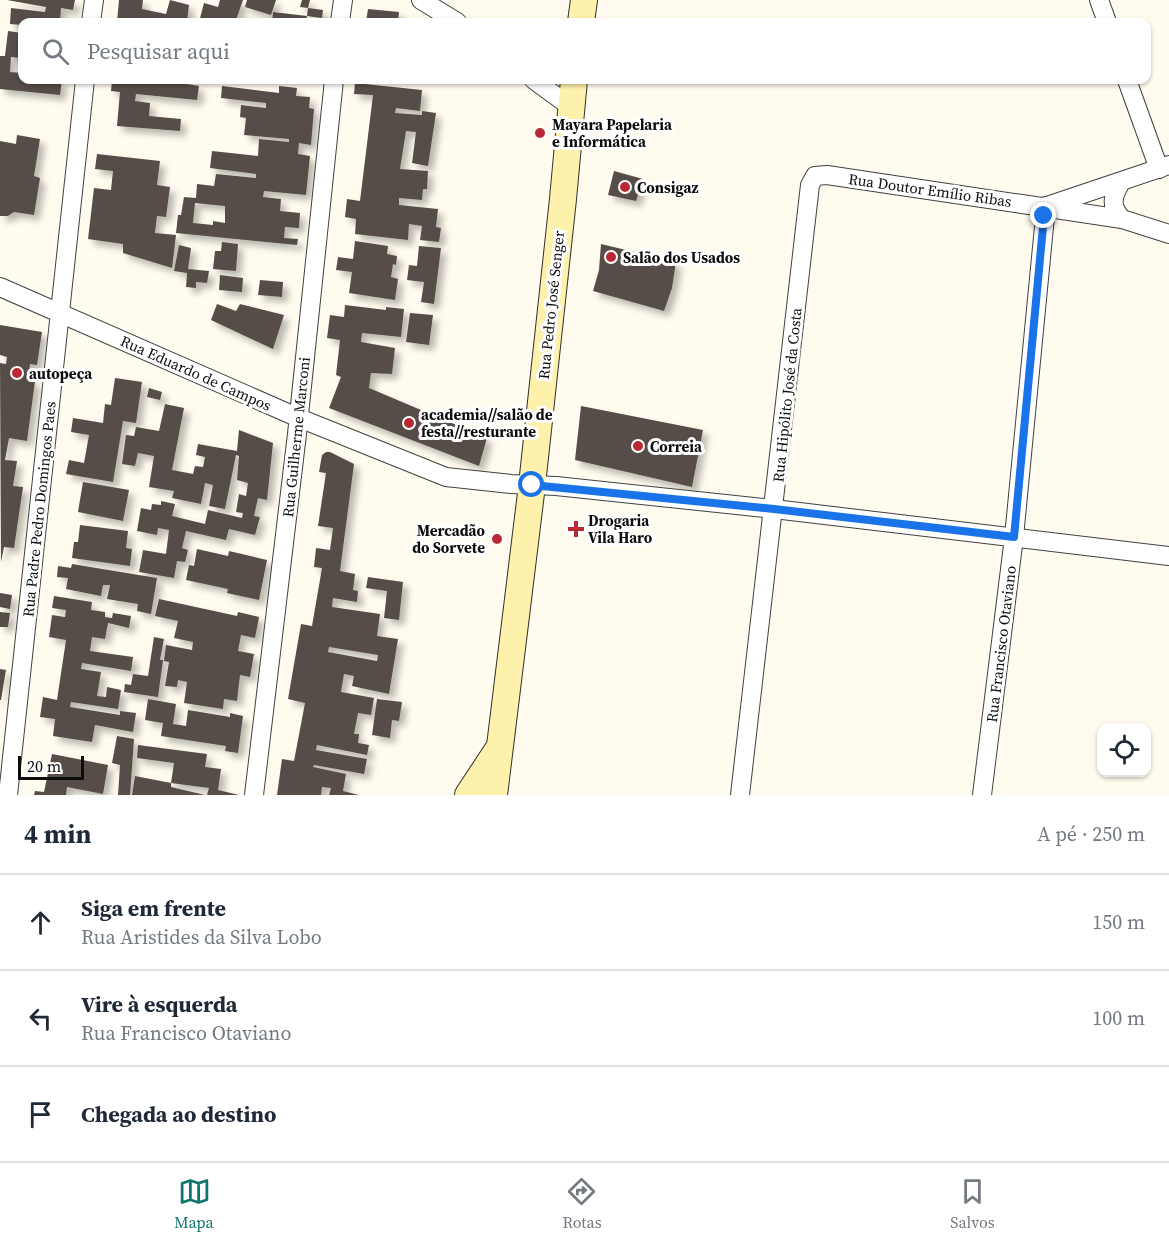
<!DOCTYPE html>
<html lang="pt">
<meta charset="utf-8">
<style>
body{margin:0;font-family:"Source Serif 4",serif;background:#f2f2f3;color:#1f2937}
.controls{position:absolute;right:18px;bottom:18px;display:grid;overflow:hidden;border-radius:12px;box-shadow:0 2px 4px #0004}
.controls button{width:54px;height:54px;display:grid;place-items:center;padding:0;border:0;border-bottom:2px solid #e0e1e3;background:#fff;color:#1f2937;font:30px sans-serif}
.scale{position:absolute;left:18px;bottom:15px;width:66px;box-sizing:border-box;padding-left:6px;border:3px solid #0d0d0d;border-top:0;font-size:16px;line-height:21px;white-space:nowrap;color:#0d0d0d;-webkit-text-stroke:4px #fff;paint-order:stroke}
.stop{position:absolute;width:18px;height:18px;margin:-14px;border:4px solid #1a73e8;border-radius:50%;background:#fff}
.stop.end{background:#1a73e8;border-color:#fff;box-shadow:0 2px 6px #0008}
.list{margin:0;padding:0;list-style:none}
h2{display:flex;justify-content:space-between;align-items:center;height:78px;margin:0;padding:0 24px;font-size:26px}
h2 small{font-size:20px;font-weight:400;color:#747a83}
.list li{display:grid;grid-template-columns:39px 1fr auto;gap:18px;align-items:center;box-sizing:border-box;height:96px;padding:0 24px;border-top:2px solid #e0e1e3}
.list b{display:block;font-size:22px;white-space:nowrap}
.list p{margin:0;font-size:20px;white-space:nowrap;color:#747a83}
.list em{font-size:20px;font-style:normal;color:#747a83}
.icon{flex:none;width:33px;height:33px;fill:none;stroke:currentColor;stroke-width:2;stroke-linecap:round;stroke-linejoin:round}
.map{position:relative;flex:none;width:1169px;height:795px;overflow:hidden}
.search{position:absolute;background:#fff;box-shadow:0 2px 4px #0004;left:18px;right:18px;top:18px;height:66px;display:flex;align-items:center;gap:15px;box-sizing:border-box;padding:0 21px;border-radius:12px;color:#747a83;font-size:22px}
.sheet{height:366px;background:#fff}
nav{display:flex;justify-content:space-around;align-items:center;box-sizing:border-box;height:84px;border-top:2px solid #e0e1e3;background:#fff;font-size:16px;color:#747a83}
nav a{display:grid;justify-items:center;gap:3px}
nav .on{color:#0f766e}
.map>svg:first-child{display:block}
.building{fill:#564e4a;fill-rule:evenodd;filter:url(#shadow)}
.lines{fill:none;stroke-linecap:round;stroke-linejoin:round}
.street-casing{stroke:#404040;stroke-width:20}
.secondary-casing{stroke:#2f2f2f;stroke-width:28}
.street{stroke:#fff;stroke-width:18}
.secondary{stroke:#fdf1ab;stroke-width:26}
.route{stroke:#1a73e8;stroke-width:8}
.poi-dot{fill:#ba2834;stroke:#fff;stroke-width:2}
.labels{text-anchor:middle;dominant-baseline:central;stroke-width:6;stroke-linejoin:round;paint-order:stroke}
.poi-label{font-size:15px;font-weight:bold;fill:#0d0d0d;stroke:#fff;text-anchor:start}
.street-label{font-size:15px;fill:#0d0d0d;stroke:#fff}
</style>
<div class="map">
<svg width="1169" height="795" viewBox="0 0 1169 795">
<defs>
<filter id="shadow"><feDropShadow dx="5.5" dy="5.5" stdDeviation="3" flood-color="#0004"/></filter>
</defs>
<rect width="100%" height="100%" fill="#fffbee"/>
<!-- building -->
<g class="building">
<path d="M7 0H75L73 10 61 8 60 22H22V25L10 24 11 8 45 12 46 7Z"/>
<path d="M119 0H143L142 9 166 14 170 0 189 5 187 22H117Z"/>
<path d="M220 0H243L236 20 245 21V22H199L204 3 218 7Z"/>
<path d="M247 0H276L271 15 245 7Z"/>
<path d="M302 0H310L308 8 323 10 322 18 307 16 306 22H272L273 12 307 16 308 8 300 7Z"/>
<path d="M368 9 399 12 398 22H366Z"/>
<path d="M8 31 22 33V58L11 57 10 72 22 73V80H62L60 95 0 89V56H5Z"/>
<path d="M112 80H187V84L199 86 197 100 136 94 135 101 150 103 149 116 181 119 180 131 117 126 120 92 111 91Z"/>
<path d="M355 83 422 90 420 111 396 108 395 113 422 115V111L436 113 428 166 412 163 416 132 406 131 400 169 428 171 427 189H423L422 200 399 198V205L438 209 436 227 441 228 439 242 420 240 422 226 409 224 408 240 355 234 356 219 345 217 347 199 360 201 373 95 354 94Z"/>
<path d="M222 86 279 93V86L297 88 296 96 310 97 309 108 314 109 311 145 299 143 298 154 310 156 306 195 264 191 263 197 281 199 280 211 300 213 299 228 285 227 284 238 298 239 297 245 176 233 178 215H181L184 197 196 198 197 184 214 186 216 174 256 178V174L210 168 212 151 258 156 259 139 289 142V139L244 135 246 118 240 117 241 105 266 108V103L221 98ZM195 203 225 206V223L213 221V225L193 223Z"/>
<path d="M17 135 40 139 34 176 40 178 34 215 14 212 8 216H0V141L16 144Z"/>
<path d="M97 154 160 161 157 185 170 187 166 217 157 216 155 233 176 235 172 268 123 253V244L88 239 94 188 111 190 113 171 95 169Z"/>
<path d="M614 171 643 179 636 201 608 195Z"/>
<path d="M355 241 388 246 387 254 397 256 396 265 393 264 391 277 398 279 395 300 349 293 352 272 336 270 338 257 353 259Z"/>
<path d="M222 242 238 244 236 271 213 269 215 251H221Z"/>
<path d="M601 244 676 262 672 288 664 311 593 291 599 270Z"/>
<path d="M179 245 191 248 188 269 209 271 207 283 196 282V288L186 287 187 273 174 271Z"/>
<path d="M419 246 441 248 434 304 421 302 424 282 407 280 409 265 417 266Z"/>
<path d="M220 275 243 278 242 292 219 290Z"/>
<path d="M260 280 283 282 282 297 258 295Z"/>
<path d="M217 304 236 311 240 304 284 315 273 349 211 320Z"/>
<path d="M345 305 386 310V307L404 309 401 337 362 333 361 342 395 348 392 374 371 373 369 388 362 385 487 438 479 466 329 408 341 377 336 375 340 340 327 338 330 315 344 317Z"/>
<path d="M410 313 433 315 429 345 406 342Z"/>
<path d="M0 325 42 332 37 365 30 364 28 380 35 381 27 441 9 438 5 460 17 461 13 486 23 487 14 548 4 547 1 562 0 363 6 364 7 357 0 355Z"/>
<path d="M115 378 142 382 136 423 123 421 113 482 66 474 69 460 84 463 89 435 71 432 73 418 103 423 105 404 111 405Z"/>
<path d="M149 388 162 392 160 400 147 397Z"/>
<path d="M165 404 184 408 172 470 193 474 195 466 203 467 205 457 196 455 198 444 237 451 239 430 273 443 267 500 258 498 254 516 260 517 255 535 229 529 226 540 186 531 182 548 188 550 185 562 177 561 174 578 139 572 143 550 166 554 169 530 158 528 157 535 137 531 141 508 151 510 152 504 161 505V501L175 504 172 516 205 524 208 510 242 518 243 513 236 512 239 494 246 496 248 483 237 480 239 456 236 455 225 509 209 506 213 485 205 483 201 504 172 498 174 491 149 487 154 456 138 453 135 466 122 464 126 435 134 436 136 427 159 431Z"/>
<path d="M581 406 703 430 692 487 575 460Z"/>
<path d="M326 452H330L354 464 340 571 355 574 353 590 358 591 357 602 333 598 332 607 380 614 377 636 398 639 389 694 352 686 354 676 344 674 341 692 374 698 371 715 358 713 354 734H359L358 743 369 745 367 755 317 745 316 750 367 759 364 774 314 765 313 767 346 774 343 791 359 795H329L331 788 322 787 321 795H277L282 759 294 761 305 703 288 699 301 624 312 626 322 568 314 567 316 548 330 550 333 528 318 526 326 473 319 472 322 455ZM329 647 378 655 377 661 328 652Z"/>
<path d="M83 482 129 490 123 521 78 512Z"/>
<path d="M80 525 128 531 126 548 132 549 130 566 72 558 74 542H78Z"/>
<path d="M197 549 228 556 229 551 267 560 259 600 227 593 228 589 186 580 189 565 194 566Z"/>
<path d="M72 564 157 578 151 614 137 611 138 604 107 599 110 585H103L101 596 66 589 68 578 57 577 58 566 71 568Z"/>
<path d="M368 577 403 582 399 620 384 618 387 591 366 588Z"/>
<path d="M0 593 12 595 10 609 0 607Z"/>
<path d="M54 596 92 602 91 610 105 612V617L112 618 113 613 131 616 129 628 108 623 105 639 92 637 90 651 133 657 131 671 82 663 81 669 101 672 97 696 106 697 107 687 121 690 118 709 71 702 70 707 120 715V711L136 713 133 732 95 725 92 742 53 736 55 719 40 717 43 697 57 700 66 640 49 637 52 615 65 617 66 610 52 608Z"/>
<path d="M159 599 237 616 238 612 259 617 255 638 241 635 238 651 254 654 250 677 240 675 237 701 224 699 223 709 184 703 187 682 178 680 177 687 165 686 169 662 164 661 166 645 192 650 193 642 174 638 178 621 155 616Z"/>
<path d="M0 612 10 613 8 627H0Z"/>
<path d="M154 637 164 639 160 660H163L158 697 124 692 125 684 131 685 133 674 148 676Z"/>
<path d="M0 669 6 670 1 700H0Z"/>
<path d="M148 699 176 704 173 724 186 726 188 710 230 717V713L243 716 238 753 225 751 226 746 161 736 163 723 145 720Z"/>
<path d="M377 699 402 702 399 721 392 720 390 738 372 735Z"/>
<path d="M117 736 134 739 130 795H118L120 765 112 763Z"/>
<path d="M138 745 207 754 205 767 221 769 218 790 239 795H207L209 788 171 783V787L205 795H132L135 776 171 783 174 763 137 758Z"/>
<path d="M52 754 108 765 103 794 67 787 66 795H34L35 791 44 792Z"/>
</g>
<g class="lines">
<defs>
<g id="street">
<path d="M421 0 457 22"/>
<path d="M1099 0 1107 22"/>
<path d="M91 22 94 0"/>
<path d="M340 22 343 0"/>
<path d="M534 80 571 107"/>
<path d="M1127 80 1159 169"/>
<path d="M1121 182C1112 197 1110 206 1122 219"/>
<path d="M1050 205 1169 165"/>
<path d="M0 287 299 418 446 477 511 484 556 486 774 509 1169 556"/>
<path d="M8 795 85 80"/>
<path d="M254 795 297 434 334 80"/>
<path d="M740 795 810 185 815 176 827 175 1122 219 1169 234"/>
<path d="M982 795 1014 537 1046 206"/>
</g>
<g id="secondary">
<path d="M581 22 584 0"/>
<path d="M468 795 497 751"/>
<path d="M494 795 532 485 563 199 574 80"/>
</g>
</defs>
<!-- street casing -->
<use href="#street" class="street-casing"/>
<!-- secondary casing -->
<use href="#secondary" class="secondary-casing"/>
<!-- street -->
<use href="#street" class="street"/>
<!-- secondary -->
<use href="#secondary" class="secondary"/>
</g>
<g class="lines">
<!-- route -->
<path class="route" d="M532 485 774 509 1014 537 1044 216"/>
</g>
<!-- markers -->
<g class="poi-dot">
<circle cx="540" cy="133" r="6"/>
<circle cx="625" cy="187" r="6"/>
<circle cx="611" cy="257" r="6"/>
<circle cx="17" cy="373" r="6"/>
<circle cx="409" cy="423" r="6"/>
<circle cx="638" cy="446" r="6"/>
<path d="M573 520h6v6h6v6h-6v6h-6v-6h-6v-6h6z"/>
<circle cx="497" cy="539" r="6"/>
</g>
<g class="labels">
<!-- poi labels -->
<g class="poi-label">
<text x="552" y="124">Mayara Papelaria<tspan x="552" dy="17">e Informática</tspan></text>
<text x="637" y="187">Consigaz</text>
<text x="623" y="257">Salão dos Usados</text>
<text x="29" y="373">autopeça</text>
<text x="421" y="414">academia//salão de<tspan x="421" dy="17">festa//resturante</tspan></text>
<text x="650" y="446">Correia</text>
<text x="588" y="520">Drogaria<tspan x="588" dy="17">Vila Haro</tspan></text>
<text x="485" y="530" text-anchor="end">Mercadão<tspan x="485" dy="17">do Sorvete</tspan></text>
</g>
<!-- street labels -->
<g class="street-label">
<text transform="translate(930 190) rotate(8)">Rua Doutor Emílio Ribas</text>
<text transform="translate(551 305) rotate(-84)">Rua Pedro José Senger</text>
<text transform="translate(196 373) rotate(24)">Rua Eduardo de Campos</text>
<text transform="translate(787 395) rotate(-84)">Rua Hipólito José da Costa</text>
<text transform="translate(296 437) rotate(-84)">Rua Guilherme Marconi</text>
<text transform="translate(39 509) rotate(-84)">Rua Padre Pedro Domingos Paes</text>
<text transform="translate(1001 644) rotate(-83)">Rua Francisco Otaviano</text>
</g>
</g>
</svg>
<div class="controls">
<button><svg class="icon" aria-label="locate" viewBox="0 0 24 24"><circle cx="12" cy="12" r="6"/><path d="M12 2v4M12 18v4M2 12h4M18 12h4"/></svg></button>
</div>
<div class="scale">20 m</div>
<div class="stop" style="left:532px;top:485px"></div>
<div class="stop end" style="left:1044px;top:216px"></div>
<div class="search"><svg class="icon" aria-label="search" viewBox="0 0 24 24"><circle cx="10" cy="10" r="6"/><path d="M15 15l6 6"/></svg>Pesquisar aqui</div>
</div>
<section class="sheet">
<h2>4 min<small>A pé · 250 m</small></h2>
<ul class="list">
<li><svg class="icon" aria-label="ahead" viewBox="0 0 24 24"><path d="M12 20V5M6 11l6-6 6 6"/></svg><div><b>Siga em frente</b><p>Rua Aristides da Silva Lobo</p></div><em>150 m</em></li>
<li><svg class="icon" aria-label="left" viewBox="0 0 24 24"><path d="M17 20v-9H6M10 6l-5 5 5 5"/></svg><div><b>Vire à esquerda</b><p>Rua Francisco Otaviano</p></div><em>100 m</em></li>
<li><svg class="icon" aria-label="arrive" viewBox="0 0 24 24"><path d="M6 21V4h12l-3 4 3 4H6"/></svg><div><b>Chegada ao destino</b></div></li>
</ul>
</section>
<nav>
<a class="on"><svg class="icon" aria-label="map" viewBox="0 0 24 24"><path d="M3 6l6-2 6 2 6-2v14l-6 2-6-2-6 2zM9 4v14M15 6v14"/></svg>Mapa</a>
<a><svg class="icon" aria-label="directions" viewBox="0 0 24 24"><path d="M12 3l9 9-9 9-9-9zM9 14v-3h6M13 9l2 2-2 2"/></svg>Rotas</a>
<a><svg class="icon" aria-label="saved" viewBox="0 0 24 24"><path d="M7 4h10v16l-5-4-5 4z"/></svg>Salvos</a>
</nav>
